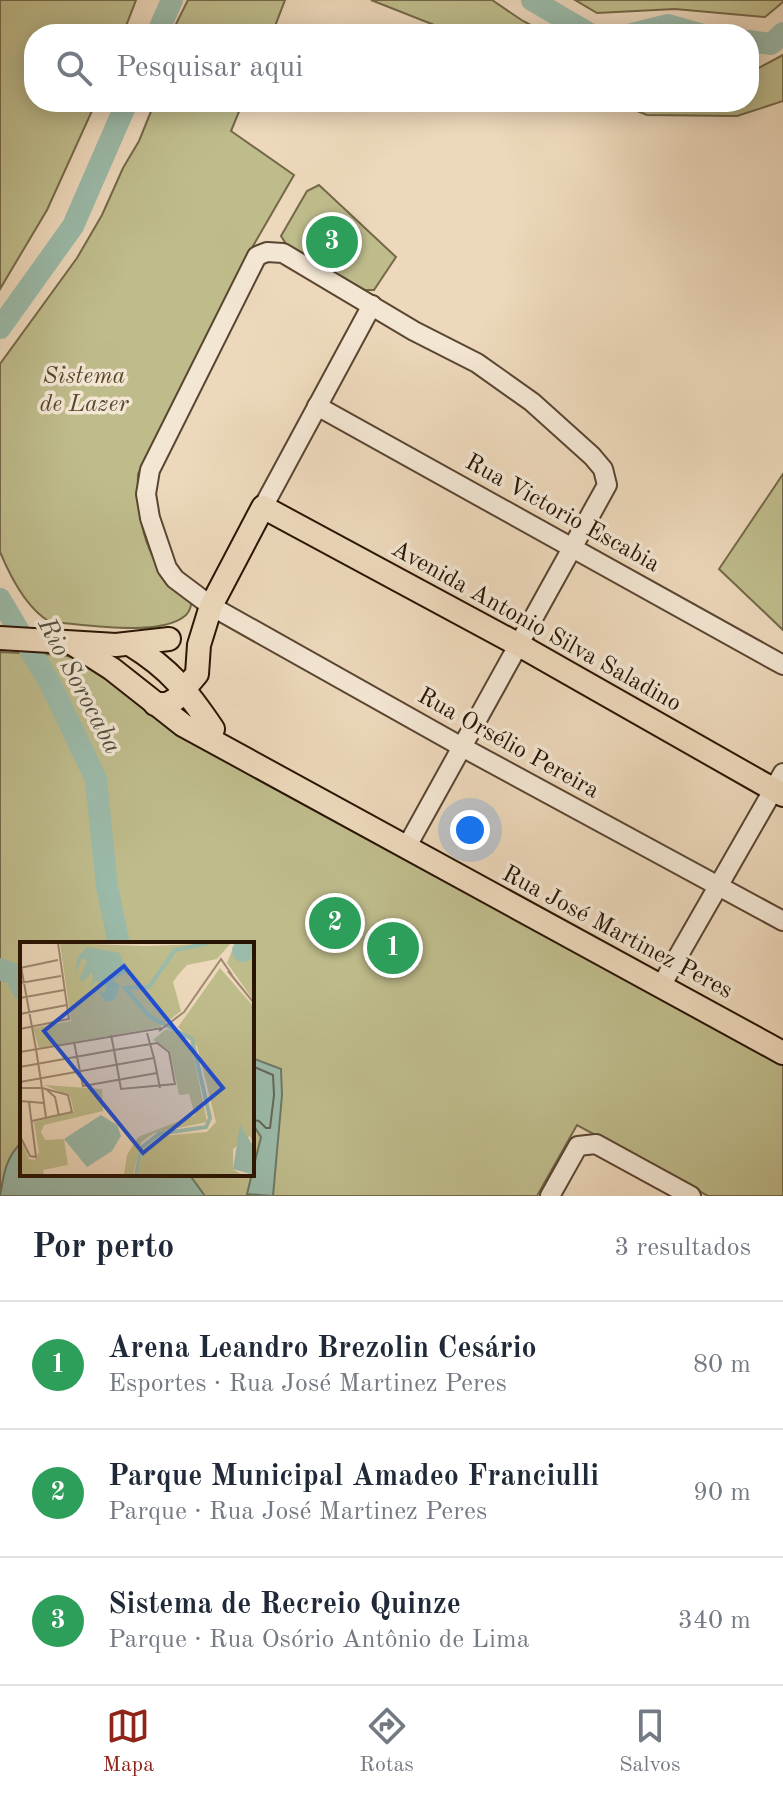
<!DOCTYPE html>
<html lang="pt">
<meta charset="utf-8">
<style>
body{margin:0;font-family:"Old Standard TT",serif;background:#f2f2f3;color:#1f2937}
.you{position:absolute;left:470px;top:830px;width:28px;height:28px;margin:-20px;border:6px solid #fff;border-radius:50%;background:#1a73e8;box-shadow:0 0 0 12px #1a73e833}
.badge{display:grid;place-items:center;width:52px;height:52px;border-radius:50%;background:#8f2418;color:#fff;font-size:26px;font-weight:700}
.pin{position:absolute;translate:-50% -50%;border:4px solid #fff;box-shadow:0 2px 8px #0006}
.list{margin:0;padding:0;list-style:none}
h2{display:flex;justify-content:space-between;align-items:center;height:104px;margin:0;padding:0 32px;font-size:34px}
h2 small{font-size:26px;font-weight:400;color:#747a83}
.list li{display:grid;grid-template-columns:52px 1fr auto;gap:24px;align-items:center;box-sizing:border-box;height:128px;padding:0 32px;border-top:2px solid #e0e1e3}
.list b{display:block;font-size:30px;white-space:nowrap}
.list p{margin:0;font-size:26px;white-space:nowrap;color:#747a83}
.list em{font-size:26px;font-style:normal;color:#747a83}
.icon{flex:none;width:44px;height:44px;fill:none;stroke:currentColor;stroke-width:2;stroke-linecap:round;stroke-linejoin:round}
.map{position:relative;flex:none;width:783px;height:1196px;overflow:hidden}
.search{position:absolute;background:#fff;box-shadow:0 4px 20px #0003;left:24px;right:24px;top:24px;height:88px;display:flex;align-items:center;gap:20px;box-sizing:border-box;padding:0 28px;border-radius:32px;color:#747a83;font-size:30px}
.sheet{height:488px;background:#fff}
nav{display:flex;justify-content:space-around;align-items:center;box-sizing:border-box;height:112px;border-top:2px solid #e0e1e3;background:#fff;font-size:22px;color:#747a83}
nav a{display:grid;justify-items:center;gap:4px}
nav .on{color:#8f2418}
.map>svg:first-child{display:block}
.green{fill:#bfbc8c;stroke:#746848;stroke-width:2;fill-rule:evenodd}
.water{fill:#9bbbaa;stroke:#6d7867;stroke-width:2}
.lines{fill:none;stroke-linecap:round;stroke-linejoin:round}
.shore{stroke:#626856;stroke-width:2}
.river{stroke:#9bbbaa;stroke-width:22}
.minor-casing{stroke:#5a4531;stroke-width:22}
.major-casing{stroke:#291403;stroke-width:26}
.minor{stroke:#f3e6d3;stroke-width:18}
.major{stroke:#edd8bb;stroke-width:22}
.labels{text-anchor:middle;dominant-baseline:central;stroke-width:7;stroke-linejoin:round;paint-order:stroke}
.park-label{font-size:24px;font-style:italic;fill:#56462c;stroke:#f3e6d3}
.street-label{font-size:24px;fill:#291403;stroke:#f3e6d3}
.water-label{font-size:26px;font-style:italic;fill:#514e3d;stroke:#f3e6d3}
.inset-river{fill:none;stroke:#9bbbaa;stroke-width:4}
.inset-road{fill:none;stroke:#9f8a71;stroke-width:2}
.view{fill:#1d4ed8;fill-opacity:0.15;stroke:#1d4ed8;stroke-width:4}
.inset-edge{fill:none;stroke:#291403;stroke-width:4}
</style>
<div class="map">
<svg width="783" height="1196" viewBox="0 0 783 1196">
<rect width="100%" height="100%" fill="#edd8bb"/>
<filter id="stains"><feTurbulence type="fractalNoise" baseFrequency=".0025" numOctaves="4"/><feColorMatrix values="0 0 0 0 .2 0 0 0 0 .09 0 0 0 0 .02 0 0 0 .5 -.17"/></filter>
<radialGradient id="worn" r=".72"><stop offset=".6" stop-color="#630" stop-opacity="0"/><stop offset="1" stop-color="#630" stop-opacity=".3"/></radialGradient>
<!-- green -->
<g class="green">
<path d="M0 0H136L123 34H34V102H96L47 210 0 289Z"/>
<path d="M188 0H285L272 34H171Z"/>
<path d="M371 0H492L523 21 548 34H457Z"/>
<path d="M575 0H783V2L765 17 675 9 597 13Z"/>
<path d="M783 55V101L737 116 647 115 615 102H749V73Z"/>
<path d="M152 102H243L231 131 294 175 253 246 138 474C137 505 141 540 159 567 166 579 182 589 192 598 191 605 191 610 186 615 161 638 83 624 50 622 27 609 10 576 0 552V364L77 258 102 215 123 168 139 141 152 109Z"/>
<path d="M319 185 396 257 374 290H365L288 247 281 236 307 191Z"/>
<path d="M783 474V630L719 569Z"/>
<path d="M0 652 62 655 81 659 783 1059V1196H708L577 1125 537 1196H0ZM22 944H252V1174H22Z"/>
</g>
<!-- water -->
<g class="water">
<path d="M252 1058 281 1069 282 1095 273 1196 247 1194 261 1137 252 1123Z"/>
<path d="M22 1142V1174H189L205 1196H0C4 1174 5 1158 22 1142Z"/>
</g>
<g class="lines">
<!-- shore -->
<path class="shore" d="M252 1066 273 1075 274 1095 270 1128H266L259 1121 252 1120"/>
<!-- river -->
<g class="river">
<path d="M532 0 590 34"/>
<path d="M157 34 172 0"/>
<path d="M632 34 668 25 700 34"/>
<path d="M749 41 771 44 783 33"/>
<path d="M0 328 73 226 127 102"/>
<path d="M0 599 51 685 96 779 107 887 119 944"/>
<path d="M0 969 16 975 22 989"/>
</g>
<defs>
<g id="minor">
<path d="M317 406 783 665"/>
<path d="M263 507 372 305"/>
<path d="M406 848 607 485 603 469 592 456 532 402 477 363 414 331 283 253 267 252 257 256 150 470 146 494 150 518 167 568 175 579 211 606 462 747 783 921"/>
<path d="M661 986 783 773"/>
<path d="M550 1196 578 1146 596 1144 691 1196"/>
</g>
<g id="major">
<path d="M0 638 116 645 169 639"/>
<path d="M73 644 112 669 183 725 783 1053"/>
<path d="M131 645C170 669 188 692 213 729"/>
<path d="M155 704H167L176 699 197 674 199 645 211 606 263 507 519 645 783 795"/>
</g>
</defs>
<!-- minor casing -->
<use href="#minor" class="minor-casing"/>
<!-- major casing -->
<use href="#major" class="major-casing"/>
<!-- minor -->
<use href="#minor" class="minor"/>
<!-- major -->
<use href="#major" class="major"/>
</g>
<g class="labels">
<!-- park labels -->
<g class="park-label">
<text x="84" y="377">Sistema<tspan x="84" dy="28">de Lazer</tspan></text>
</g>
<!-- street labels -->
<g class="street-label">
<text transform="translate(562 514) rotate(29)">Rua Victorio Escabia</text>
<text transform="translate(536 627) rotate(29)">Avenida Antonio Silva Saladino</text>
<text transform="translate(508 744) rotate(29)">Rua Orsélio Pereira</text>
<text transform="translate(617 933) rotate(28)">Rua José Martinez Peres</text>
</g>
<!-- water labels -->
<g class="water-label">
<text transform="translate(79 686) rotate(62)">Rio Sorocaba</text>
</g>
</g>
<!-- overview -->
<g transform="translate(20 942)">
<rect width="234" height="234" fill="#edd8bb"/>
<path d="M40 1 125 4 211 1 197 17 167 23 158 33 153 40 161 69 140 85 19 106 13 86 51 79ZM215 1H234V59L207 21ZM200 26 234 65V205L230 194 213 207V227L222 233H118L123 208 141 194 187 190 196 180 177 104 158 85ZM146 87 162 92 172 105 187 180 134 191 121 200 113 233H104L107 213 118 195 175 173 169 152 159 153 150 109 133 98ZM24 143 82 147 83 169 24 183 21 190 25 198 44 197 48 223 23 228 24 233H0V196L9 217 15 218 19 210 14 180 54 170 50 154Z" fill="#bfbc8c"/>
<path d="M212 9a11 11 0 1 1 22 0a11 11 0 1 1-22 0ZM67 5 100 11 106 31 93 38 100 44 94 58 86 60 76 46 85 52 86 42 76 39 69 46 74 36 71 30 65 39 59 38 67 19 62 16 56 31 57 15ZM81 173 97 183 101 194 92 209 67 225 44 197ZM220 183 234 205V233L213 227Z" fill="#9bbbaa"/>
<path class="inset-river" d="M116 233 121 206 139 192 186 185 190 176 172 97 129 74 105 46 129 45 155 8 189 1"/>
<path class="inset-road" d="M0 19 16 107M0 26 38 18M208 29 234 61M0 41 41 34M0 56 44 48M0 72 47 63M0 87 49 77 38 1M139 89 164 70 201 17 212 33M54 100 63 144 137 131M0 110 142 86M134 116 140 146M0 125 94 108 137 101 149 110 155 142 101 147 94 108 91 93M0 140 134 116 127 91M0 146H22L16 107M22 146 26 176M27 148 35 155 39 174M0 159 24 161M12 179 52 170 48 153 22 146M0 194 10 214 16 215 9 160"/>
<path class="view" d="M104 24 203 146 123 211 24 89Z"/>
<rect width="234" height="234" class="inset-edge"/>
</g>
<rect width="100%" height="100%" filter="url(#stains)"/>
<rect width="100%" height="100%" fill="url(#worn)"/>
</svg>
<div class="you"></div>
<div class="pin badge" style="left:393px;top:948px;background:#2e9e5b">1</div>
<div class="pin badge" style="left:335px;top:923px;background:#2e9e5b">2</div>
<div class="pin badge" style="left:332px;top:242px;background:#2e9e5b">3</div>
<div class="search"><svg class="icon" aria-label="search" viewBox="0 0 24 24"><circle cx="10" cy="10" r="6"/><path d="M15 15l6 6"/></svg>Pesquisar aqui</div>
</div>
<section class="sheet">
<h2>Por perto<small>3 resultados</small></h2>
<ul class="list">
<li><span class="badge" style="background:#2e9e5b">1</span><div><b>Arena Leandro Brezolin Cesário</b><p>Esportes · Rua José Martinez Peres</p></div><em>80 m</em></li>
<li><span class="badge" style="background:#2e9e5b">2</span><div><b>Parque Municipal Amadeo Franciulli</b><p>Parque · Rua José Martinez Peres</p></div><em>90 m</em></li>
<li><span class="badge" style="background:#2e9e5b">3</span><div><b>Sistema de Recreio Quinze</b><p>Parque · Rua Osório Antônio de Lima</p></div><em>340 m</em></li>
</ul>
</section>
<nav>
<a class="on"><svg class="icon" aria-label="map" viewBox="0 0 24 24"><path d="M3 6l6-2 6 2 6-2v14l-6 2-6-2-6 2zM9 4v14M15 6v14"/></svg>Mapa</a>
<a><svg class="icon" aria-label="directions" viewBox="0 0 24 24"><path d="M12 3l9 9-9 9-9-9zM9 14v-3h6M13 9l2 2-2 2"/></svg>Rotas</a>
<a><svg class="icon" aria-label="saved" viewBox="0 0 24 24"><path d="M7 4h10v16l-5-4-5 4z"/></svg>Salvos</a>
</nav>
